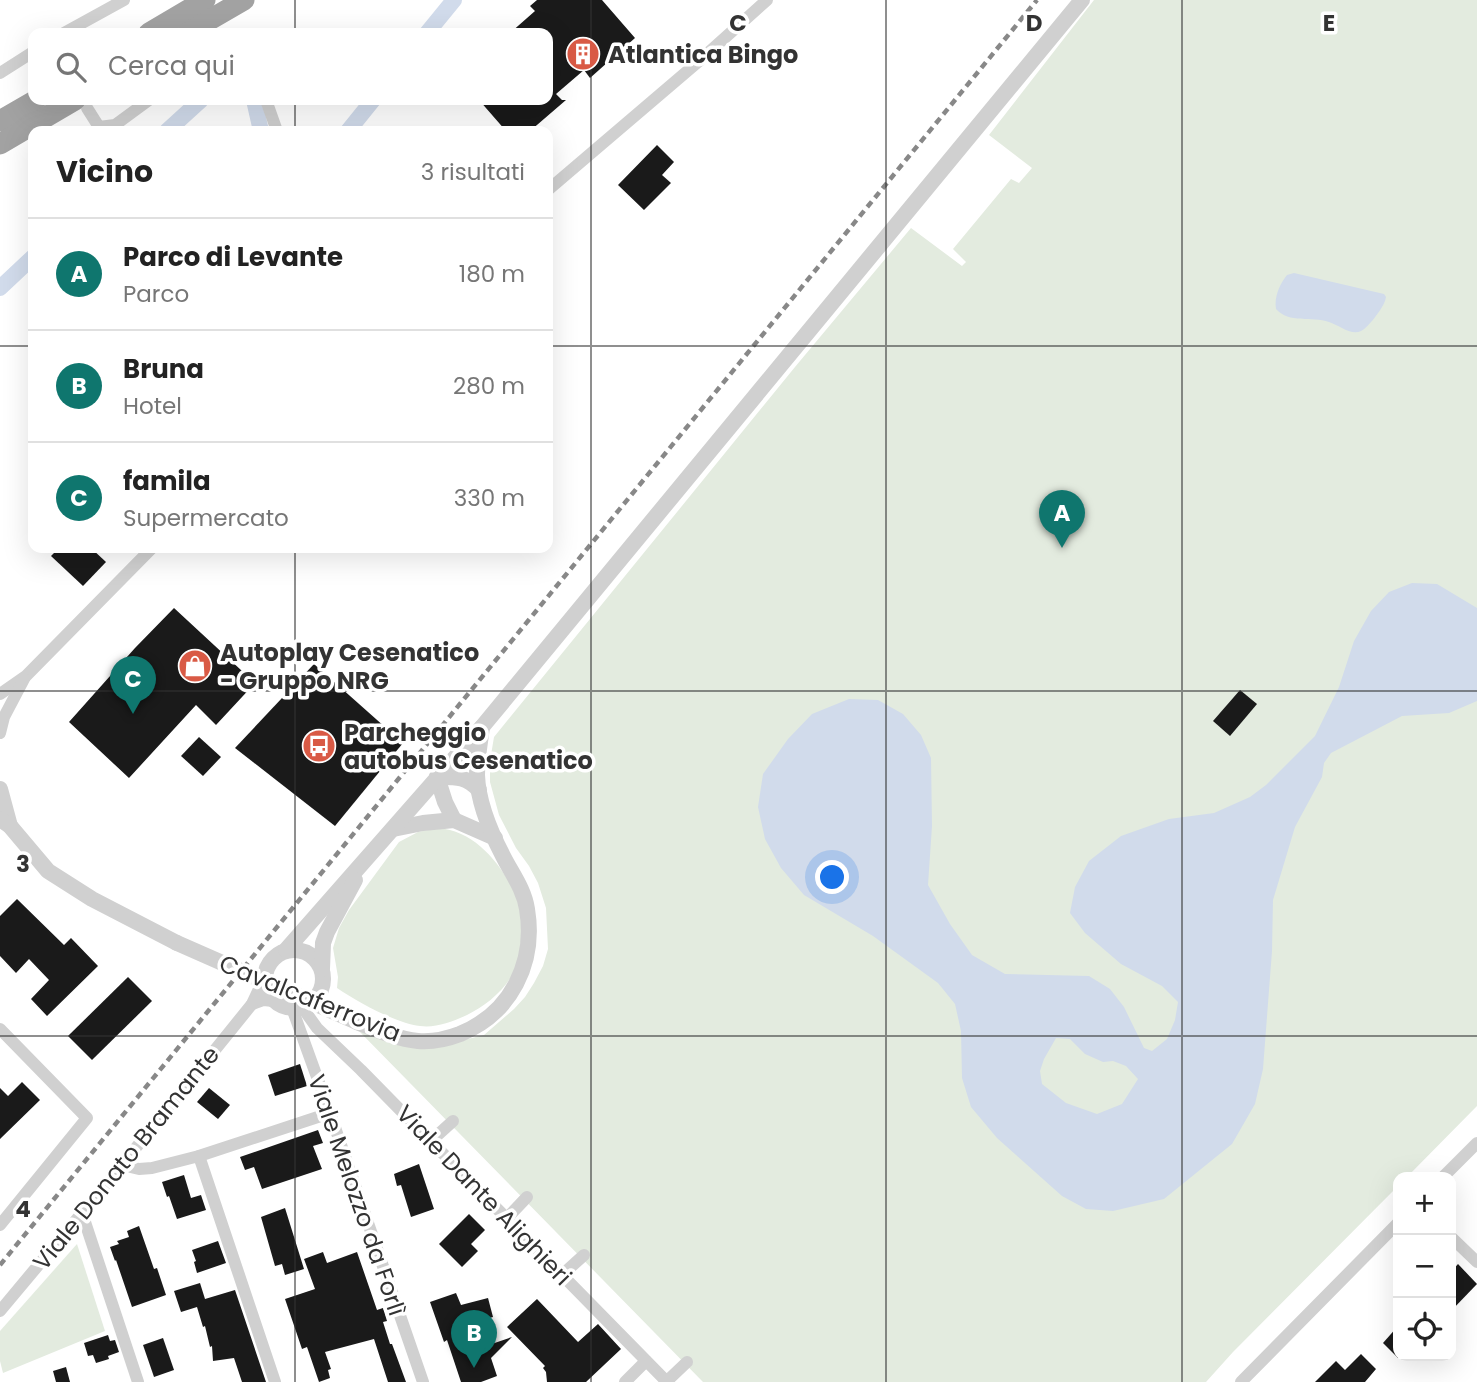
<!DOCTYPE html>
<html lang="it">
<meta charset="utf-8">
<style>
body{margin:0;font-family:Poppins,sans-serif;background:#f6f6f6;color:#222}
.controls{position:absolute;right:21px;bottom:21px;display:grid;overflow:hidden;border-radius:14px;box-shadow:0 7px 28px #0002}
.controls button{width:63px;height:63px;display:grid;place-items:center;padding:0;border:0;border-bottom:2px solid #e0e0e0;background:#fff;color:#222;font:35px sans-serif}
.you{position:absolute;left:833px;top:878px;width:24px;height:24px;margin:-18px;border:5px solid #fff;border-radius:50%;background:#1a73e8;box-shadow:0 0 0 10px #1a73e833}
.badge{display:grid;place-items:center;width:46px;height:46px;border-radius:50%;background:#0f766e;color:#fff;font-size:23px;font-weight:700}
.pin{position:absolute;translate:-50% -58px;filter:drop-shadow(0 2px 4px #0008)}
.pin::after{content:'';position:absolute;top:37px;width:24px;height:21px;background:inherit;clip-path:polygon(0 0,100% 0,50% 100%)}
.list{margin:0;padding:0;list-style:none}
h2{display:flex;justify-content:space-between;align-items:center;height:91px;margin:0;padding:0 28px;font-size:30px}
h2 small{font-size:23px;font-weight:400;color:#767676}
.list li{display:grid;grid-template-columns:46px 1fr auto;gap:21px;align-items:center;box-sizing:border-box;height:112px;padding:0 28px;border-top:2px solid #e0e0e0}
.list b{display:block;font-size:26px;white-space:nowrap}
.list p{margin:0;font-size:23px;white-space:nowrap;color:#767676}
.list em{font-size:23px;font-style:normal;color:#767676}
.icon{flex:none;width:38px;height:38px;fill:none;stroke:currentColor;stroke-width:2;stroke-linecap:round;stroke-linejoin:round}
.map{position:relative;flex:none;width:1477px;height:1382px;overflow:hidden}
.search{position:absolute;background:#fff;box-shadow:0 7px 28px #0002;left:28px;top:28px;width:525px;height:77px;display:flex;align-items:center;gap:18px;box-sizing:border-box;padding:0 24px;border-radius:14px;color:#767676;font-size:26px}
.panel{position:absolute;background:#fff;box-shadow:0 7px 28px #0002;left:28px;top:126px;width:525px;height:427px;border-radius:14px}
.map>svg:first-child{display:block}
.green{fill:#e3ebdf}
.water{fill:#d1dbeb;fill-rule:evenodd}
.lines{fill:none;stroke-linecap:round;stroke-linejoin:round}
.canal{stroke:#d1dbeb;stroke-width:16}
.building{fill:#1a1a1a}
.minor{stroke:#d0d0d0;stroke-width:12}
.tertiary{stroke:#d0d0d0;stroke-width:16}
.trunk{stroke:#a2a2a2;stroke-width:21}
.rail{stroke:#888;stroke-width:4.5;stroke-dasharray:7 5;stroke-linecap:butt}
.tertiary-bridge{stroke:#d0d0d0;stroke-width:16}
.grid{fill:none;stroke:#333;stroke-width:2;stroke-opacity:0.55}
.labels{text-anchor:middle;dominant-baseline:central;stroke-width:7;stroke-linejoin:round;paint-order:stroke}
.poi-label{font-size:24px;font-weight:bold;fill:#333;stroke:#fff;text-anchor:start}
.street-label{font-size:24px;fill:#333;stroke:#fff}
.grid-label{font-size:23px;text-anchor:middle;font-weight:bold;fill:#333;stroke:#fff;stroke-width:7;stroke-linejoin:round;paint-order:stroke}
</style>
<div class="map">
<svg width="1477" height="1382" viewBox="0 0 1477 1382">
<rect width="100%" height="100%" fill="#fff"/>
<!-- green -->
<g class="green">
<path d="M1094 0H1477V1106L1407 1177H1398V1186L1233 1352 1206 1382H703L356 1028 435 1047 484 1035 514 1009 525 997 534 983 543 966 548 949 546 908 538 883 529 866 516 848 499 815 490 782V761L494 737 795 367 911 228 962 266 966 262 953 249 1011 179 1019 183 1032 168 989 135Z"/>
<path d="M438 828C472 831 495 857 511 885 516 895 520 904 522 915 524 923 522 933 521 941 520 948 520 956 518 963 510 986 488 1005 467 1015 452 1022 436 1028 420 1026 395 1023 358 1002 337 988L338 977 333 948 339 928 349 910 399 842 418 832Z"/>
<path d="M77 1244 105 1331 3 1373 0 1361V1331Z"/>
</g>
<!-- water -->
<g class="water">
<path d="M1294 273 1384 294 1386 297 1385 301C1382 309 1368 328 1361 331 1351 336 1339 325 1329 322 1312 316 1289 324 1276 309 1274 296 1280 284 1287 275Z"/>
<path d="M1412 583 1437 584 1477 608V701L1449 713 1402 716 1331 753 1324 763 1322 777 1295 827 1273 900 1272 951 1263 1069 1255 1104 1232 1144 1164 1199 1113 1211 1086 1209 1062 1196 997 1138 971 1107 962 1078 961 1031 955 1004 938 983 873 936 804 895 781 868 765 839 758 807 763 774 788 739 812 714 849 699 878 700 903 714 921 735 931 758 932 826 928 885 950 924 972 955 1005 974 1089 976 1110 989 1124 1007 1144 1048 1152 1051 1167 1039 1175 1020 1178 1002 1162 986 1121 964 1085 933 1070 913 1075 887 1089 861 1121 836 1169 819 1214 813 1250 797 1266 785 1315 736 1339 687 1354 641 1371 611 1389 592ZM1056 1038 1070 1039 1085 1054 1103 1062 1113 1061 1126 1066 1138 1079 1122 1104 1097 1114 1066 1103 1042 1084 1040 1071 1044 1059Z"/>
</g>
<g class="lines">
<!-- canal -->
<g class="canal">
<path d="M427 33 454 0"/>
<path d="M254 100 261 131"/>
<path d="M167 131 201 100"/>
<path d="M348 131 373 100"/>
<path d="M0 288 33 257"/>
</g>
</g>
<!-- building -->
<g class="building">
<path d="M537 0H602L635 38 590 78 584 70 556 94 562 100H566L530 131H506L479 100H548V33H510L535 11 530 6Z"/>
<path d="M657 145 674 162 662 175 671 183 644 210 618 185Z"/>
<path d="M59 548H91L106 562 83 586 51 556Z"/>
<path d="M174 608 255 683 216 725 196 705 129 778 69 722 135 648Z"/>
<path d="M314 664 403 743 335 826 235 748Z"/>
<path d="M1240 690 1257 704 1230 736 1213 721Z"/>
<path d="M199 737 221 757 203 776 181 756Z"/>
<path d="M17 899 64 945 71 938 98 966 47 1016 31 999 49 980 29 959 16 973 0 956V916Z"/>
<path d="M128 977 152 1001 92 1060 68 1036Z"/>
<path d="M300 1064 307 1086 275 1096 268 1075Z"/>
<path d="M22 1082 40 1100 0 1139V1088L8 1096Z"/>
<path d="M209 1088 230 1105 218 1119 197 1102Z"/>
<path d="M318 1130 323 1143 313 1146 322 1169 262 1189 254 1167 245 1170 240 1157Z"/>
<path d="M419 1164 434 1209 411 1217 401 1185 397 1186 394 1174Z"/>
<path d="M184 1175 191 1198 201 1195 206 1210 177 1219 169 1196 167 1197 162 1182Z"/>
<path d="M285 1208 304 1269 285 1275 282 1264 275 1266 261 1217Z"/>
<path d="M469 1214 485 1230 471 1244 478 1251 462 1267 439 1244Z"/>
<path d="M139 1226 154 1269 157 1268 166 1295 132 1307 116 1260 115 1261 110 1247 119 1244 117 1241 129 1237 127 1231Z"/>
<path d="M218 1241 226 1263 197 1273 194 1262 196 1261 192 1250Z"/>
<path d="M323 1252 327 1263 357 1252 377 1310 383 1308 387 1321 383 1322 390 1344H392L406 1382H388L374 1339 325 1352 331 1369 328 1370 330 1378 319 1382 307 1347 302 1349 285 1299 315 1289 304 1259Z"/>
<path d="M1458 1264 1477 1284 1451 1311V1272Z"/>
<path d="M200 1283 205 1299 235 1290 266 1382H242L234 1358 213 1361 212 1346 210 1347 205 1326 203 1327 197 1307 181 1312 174 1291Z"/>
<path d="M456 1293 461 1305 488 1298 493 1317 468 1324 477 1349 512 1337 491 1358 497 1376 481 1382H461L447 1340 444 1342 430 1302Z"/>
<path d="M537 1299 578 1342 598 1324 621 1349 586 1382H547L546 1372 543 1368 545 1366 507 1327Z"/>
<path d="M1398 1326V1358L1383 1343Z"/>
<path d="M108 1335 110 1341 115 1340 119 1352 108 1356 109 1359 96 1363 93 1355 88 1356 84 1343Z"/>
<path d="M163 1338 174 1370 154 1377 143 1345Z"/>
<path d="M1361 1354 1376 1369 1365 1382H1315L1336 1361 1345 1370Z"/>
<path d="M66 1367 70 1382H56L53 1371Z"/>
</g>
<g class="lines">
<!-- minor -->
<g class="minor">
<path d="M64 33 124 0"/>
<path d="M0 73 33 52"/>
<path d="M266 100 277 131"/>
<path d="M87 108 99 127 115 125 149 100"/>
<path d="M548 190 698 62 767 0"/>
<path d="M0 694 26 676 152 548"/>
<path d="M0 733 4 717 24 679"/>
<path d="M252 1004 263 1000 274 1001"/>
<path d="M302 1007 317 1028 361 1070 667 1382"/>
<path d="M292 1008 330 1113 423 1382"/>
<path d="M0 1029 87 1118 0 1225"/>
<path d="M431 1141 453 1121"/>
<path d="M199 1156 275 1382"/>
<path d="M122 1165 139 1169 152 1168 199 1156 330 1113"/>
<path d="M1443 1177 1477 1143"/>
<path d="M82 1213 138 1382"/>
<path d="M507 1218 527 1197"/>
<path d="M1451 1237 1477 1262"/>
<path d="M562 1275 584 1255"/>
<path d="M0 1311 122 1165 252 1004 265 976"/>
<path d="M667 1381 687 1362"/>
<path d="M625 1382 646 1361"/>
<path d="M1241 1382 1398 1223"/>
</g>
<!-- tertiary -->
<g class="tertiary">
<path d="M437 777 445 802 454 820"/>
<path d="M437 777C456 777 466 776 479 790"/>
<path d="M0 789 10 826"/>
<path d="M0 819 10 826 48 871 92 899 177 943"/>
<path d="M393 829 423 823 454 820 495 838"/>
<circle cx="294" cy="979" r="29"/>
<path d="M286 950 482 727 1082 0"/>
<path d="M322 969 323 943 327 932 355 880"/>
<path d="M357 1022C377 1030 397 1039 418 1041 431 1042 447 1039 460 1034 511 1013 536 963 527 909 524 889 512 874 503 856 490 831 478 803 477 775 477 759 480 743 482 727"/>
</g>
<!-- trunk -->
<g class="trunk">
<path d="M149 33 205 0"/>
<path d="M187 33 244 0"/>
<path d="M0 121 36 100"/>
<path d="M0 144 75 100"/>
</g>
<!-- rail -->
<path class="rail" d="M0 1265 1037 0"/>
<!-- tertiary-bridge -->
<path class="tertiary-bridge" d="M177 943 357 1022"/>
</g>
<!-- grid -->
<path class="grid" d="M295 0V33M591 0V1382M886 0V1382M1182 0V1382M295 100V131M0 346H33M548 346H1477M295 548V1382M0 691H1477M0 1036H1477"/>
<!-- icons -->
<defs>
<symbol id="building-disc" viewBox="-11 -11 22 22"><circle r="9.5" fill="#d95a45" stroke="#fff"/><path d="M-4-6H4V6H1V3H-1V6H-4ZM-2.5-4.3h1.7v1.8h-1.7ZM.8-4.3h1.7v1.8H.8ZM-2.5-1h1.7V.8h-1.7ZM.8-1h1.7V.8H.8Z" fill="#fff"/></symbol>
<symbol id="shop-disc" viewBox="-11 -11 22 22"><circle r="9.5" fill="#d95a45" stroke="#fff"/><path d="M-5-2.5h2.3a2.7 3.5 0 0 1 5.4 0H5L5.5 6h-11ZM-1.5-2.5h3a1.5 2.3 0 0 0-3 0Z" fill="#fff"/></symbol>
<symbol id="bus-disc" viewBox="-11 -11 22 22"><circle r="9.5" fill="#d95a45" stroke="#fff"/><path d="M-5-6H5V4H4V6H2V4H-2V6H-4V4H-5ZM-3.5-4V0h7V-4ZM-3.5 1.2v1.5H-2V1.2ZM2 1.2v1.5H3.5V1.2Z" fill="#fff"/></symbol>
</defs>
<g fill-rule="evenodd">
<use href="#building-disc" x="564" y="35" width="38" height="38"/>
<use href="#shop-disc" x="176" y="647" width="38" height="38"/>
<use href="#bus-disc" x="300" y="727" width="38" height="38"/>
</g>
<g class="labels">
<!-- poi labels -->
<g class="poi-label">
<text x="608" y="54">Atlantica Bingo</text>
<text x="220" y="652">Autoplay Cesenatico<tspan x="220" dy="28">- Gruppo NRG</tspan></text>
<text x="344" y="732">Parcheggio<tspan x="344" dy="28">autobus Cesenatico</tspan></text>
</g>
<!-- street labels -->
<g class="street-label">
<text transform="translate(310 998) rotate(22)">Cavalcaferrovia</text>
<text transform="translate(126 1158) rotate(-51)">Viale Donato Bramante</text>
<text transform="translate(357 1195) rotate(71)">Viale Melozzo da Forlì</text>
<text transform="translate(484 1195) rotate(46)">Viale Dante Alighieri</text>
</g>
</g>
<g class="grid-label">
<text x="738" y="31">C</text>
<text x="1034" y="31">D</text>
<text x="1329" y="31">E</text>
<text x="23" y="872">3</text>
<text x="23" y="1217">4</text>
</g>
</svg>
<div class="controls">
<button>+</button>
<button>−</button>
<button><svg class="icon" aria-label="locate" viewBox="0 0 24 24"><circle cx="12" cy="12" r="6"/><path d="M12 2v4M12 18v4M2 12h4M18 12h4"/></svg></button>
</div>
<div class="you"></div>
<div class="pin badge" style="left:1062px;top:548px">A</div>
<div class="pin badge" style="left:474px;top:1368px">B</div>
<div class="pin badge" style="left:133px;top:714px">C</div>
<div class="search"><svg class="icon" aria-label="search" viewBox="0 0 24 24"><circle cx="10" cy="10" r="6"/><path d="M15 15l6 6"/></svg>Cerca qui</div>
<section class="panel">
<h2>Vicino<small>3 risultati</small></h2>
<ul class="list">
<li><span class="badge">A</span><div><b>Parco di Levante</b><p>Parco</p></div><em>180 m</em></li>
<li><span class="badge">B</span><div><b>Bruna</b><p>Hotel</p></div><em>280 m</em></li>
<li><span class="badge">C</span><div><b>famila</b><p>Supermercato</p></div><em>330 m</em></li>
</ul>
</section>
</div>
